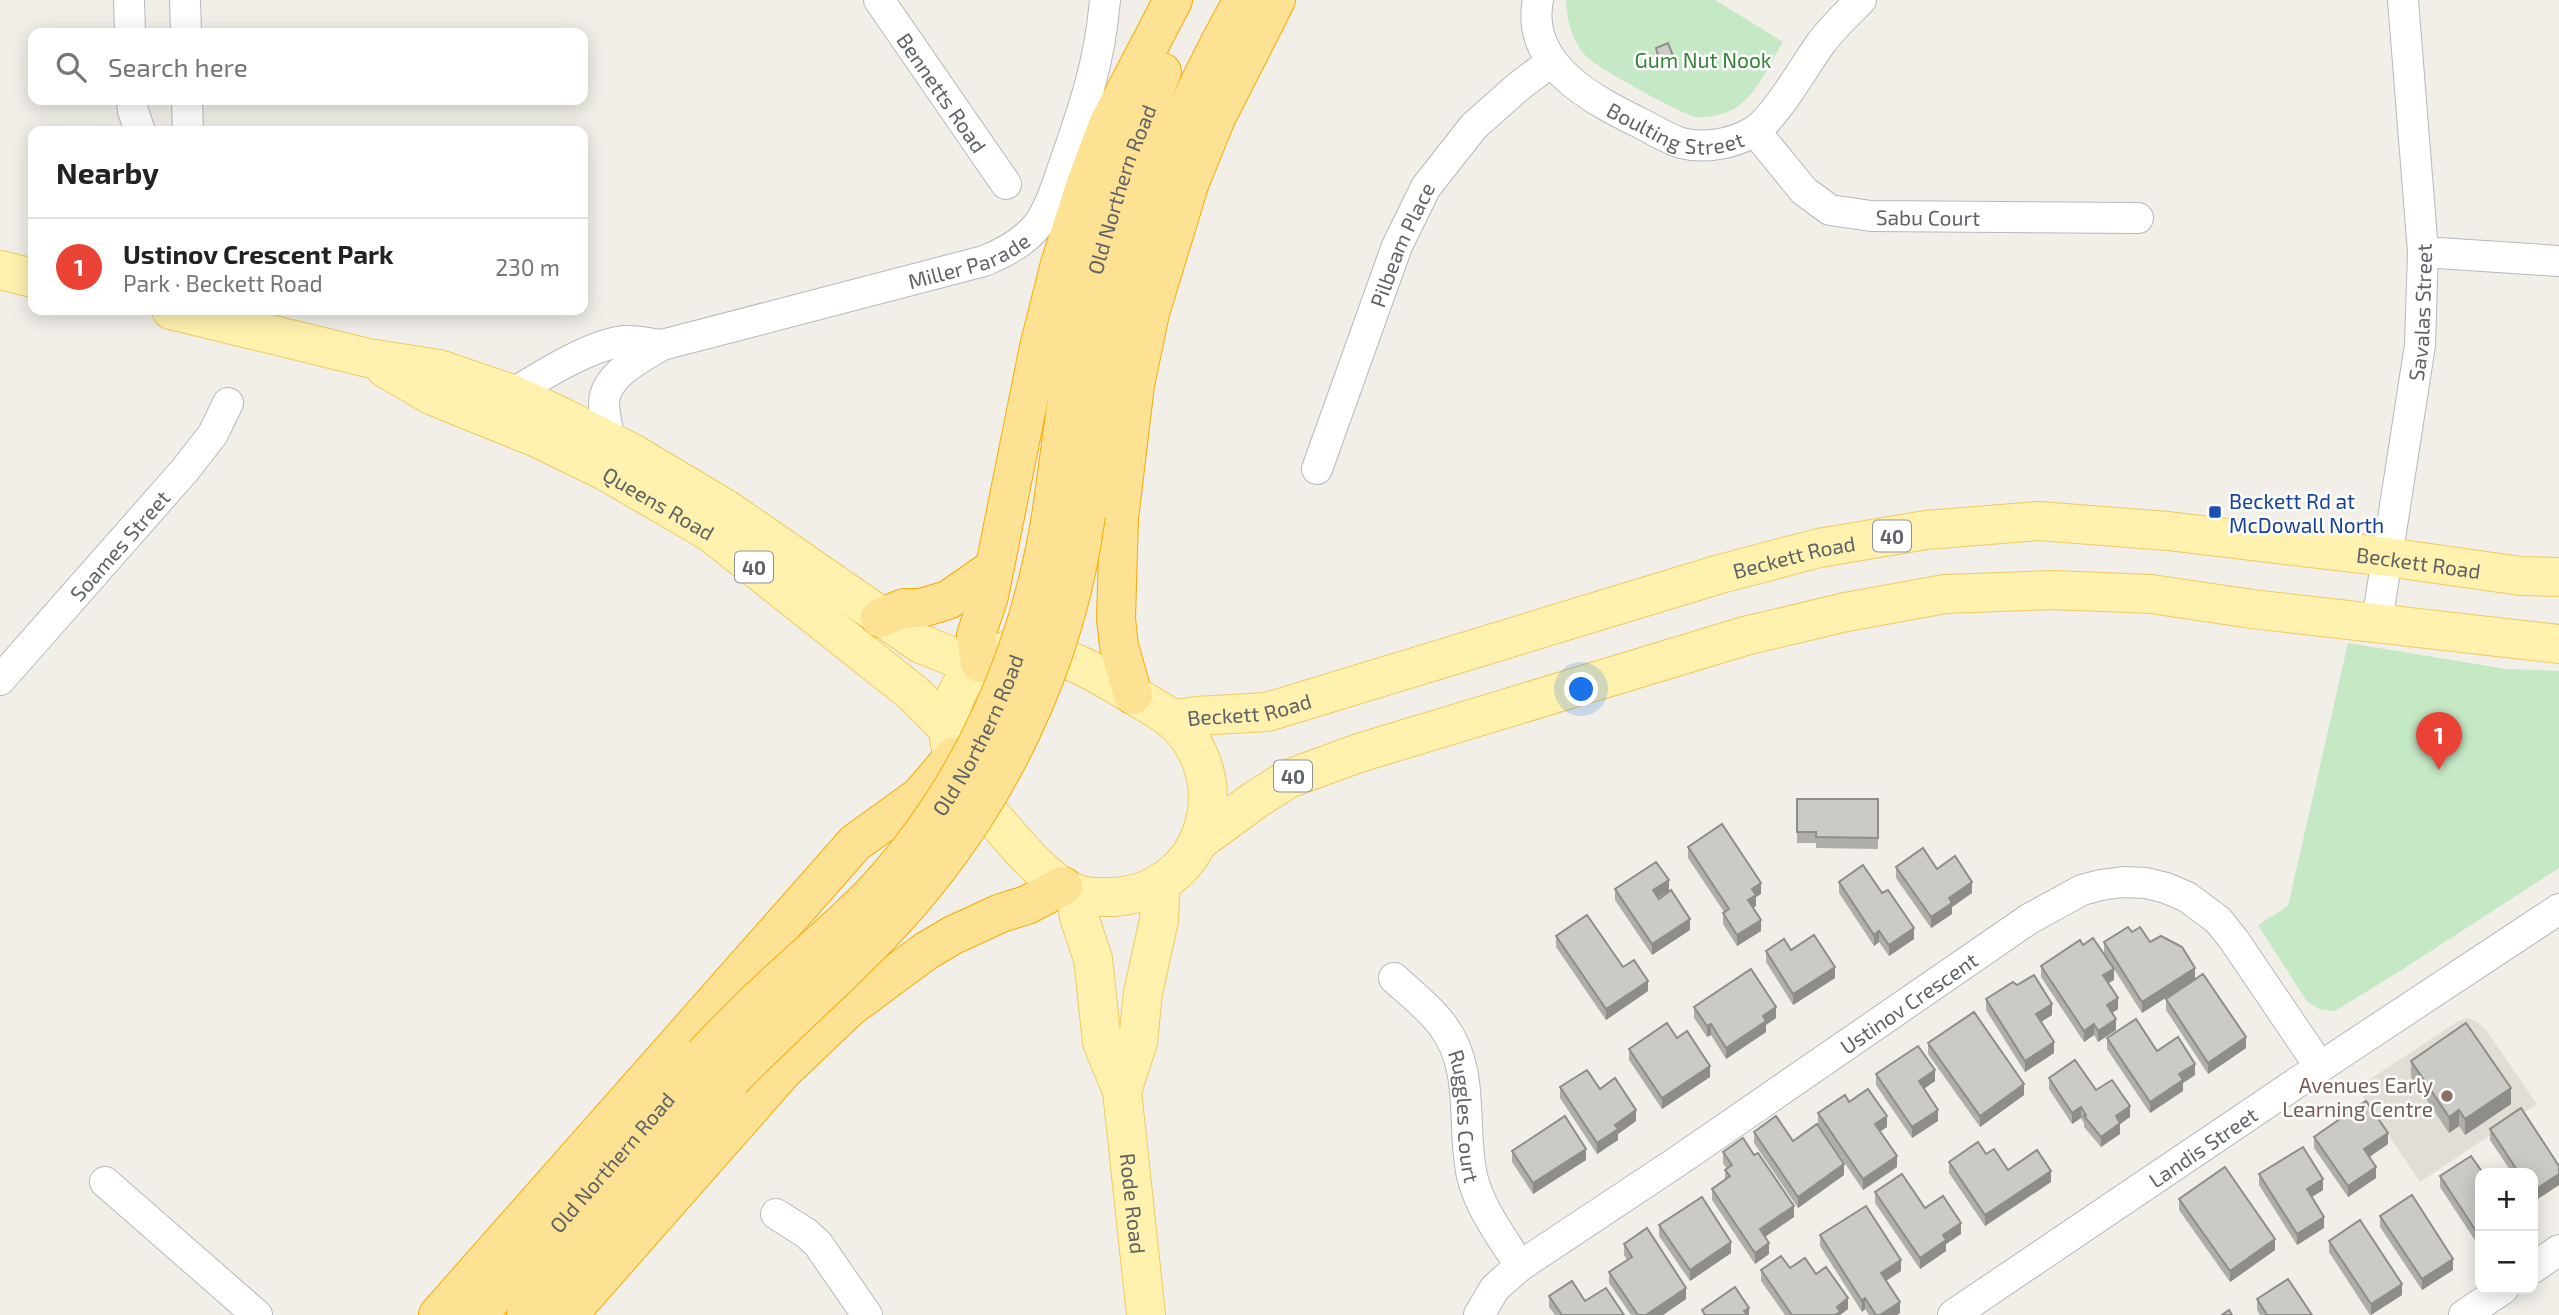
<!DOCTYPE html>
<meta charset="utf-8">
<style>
body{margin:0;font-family:"Exo 2",sans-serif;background:#f6f6f6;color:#222}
.controls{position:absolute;right:21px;bottom:21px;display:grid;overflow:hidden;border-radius:14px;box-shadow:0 4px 18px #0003}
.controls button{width:63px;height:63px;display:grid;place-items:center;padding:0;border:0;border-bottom:2px solid #e0e0e0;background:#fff;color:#222;font:35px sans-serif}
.you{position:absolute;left:1582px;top:690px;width:24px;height:24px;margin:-18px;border:5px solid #fff;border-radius:50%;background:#1a73e8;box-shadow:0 0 0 10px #1a73e833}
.badge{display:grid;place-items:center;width:46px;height:46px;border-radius:50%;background:#ea4335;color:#fff;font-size:23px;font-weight:700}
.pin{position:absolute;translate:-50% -58px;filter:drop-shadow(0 2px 4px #0008)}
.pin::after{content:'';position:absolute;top:37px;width:24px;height:21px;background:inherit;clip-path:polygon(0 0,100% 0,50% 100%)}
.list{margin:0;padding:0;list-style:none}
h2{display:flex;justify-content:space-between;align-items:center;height:91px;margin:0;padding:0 28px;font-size:30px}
h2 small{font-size:23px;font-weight:400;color:#767676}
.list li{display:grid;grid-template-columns:46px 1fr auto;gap:21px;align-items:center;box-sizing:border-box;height:98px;padding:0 28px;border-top:2px solid #e0e0e0}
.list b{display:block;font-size:26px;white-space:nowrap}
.list p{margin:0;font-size:23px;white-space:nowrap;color:#767676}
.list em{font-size:23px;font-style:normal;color:#767676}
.icon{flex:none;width:38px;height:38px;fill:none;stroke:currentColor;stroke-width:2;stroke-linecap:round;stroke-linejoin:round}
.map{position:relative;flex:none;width:2559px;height:1315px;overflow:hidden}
.search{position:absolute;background:#fff;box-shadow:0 4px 18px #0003;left:28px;top:28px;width:560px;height:77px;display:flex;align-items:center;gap:18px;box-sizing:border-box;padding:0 24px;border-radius:14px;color:#767676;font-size:26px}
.panel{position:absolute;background:#fff;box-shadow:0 4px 18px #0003;left:28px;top:126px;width:560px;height:189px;border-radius:14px}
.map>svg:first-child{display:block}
.education{fill:#e1ded6}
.green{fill:#c5e8c5}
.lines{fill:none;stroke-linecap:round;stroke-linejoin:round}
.minor-casing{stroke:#b5b8bc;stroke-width:32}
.major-casing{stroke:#f2c960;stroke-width:40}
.highway-casing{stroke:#f9ab00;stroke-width:40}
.minor{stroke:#fff;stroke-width:30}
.major{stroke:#fff2af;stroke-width:38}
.highway{stroke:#fde293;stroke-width:38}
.highway-bridge-casing{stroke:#f9ab00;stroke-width:40;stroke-linecap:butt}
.highway-bridge{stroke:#fde293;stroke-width:38}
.wall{fill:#afaea9}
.shaded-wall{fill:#8f8d8a}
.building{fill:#cccac5;stroke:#8f8d8a;stroke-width:2}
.transit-dot{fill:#1a4fb4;stroke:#fff;stroke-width:2.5}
.education-dot{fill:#8d6e63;stroke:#fff;stroke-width:2.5}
.labels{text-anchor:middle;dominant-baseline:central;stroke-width:5;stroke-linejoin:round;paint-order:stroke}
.shield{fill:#fff;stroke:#8f9295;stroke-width:2}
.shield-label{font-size:19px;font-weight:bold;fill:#5f6368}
.park-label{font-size:21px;fill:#348238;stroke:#fff}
.street-label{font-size:21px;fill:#5f6368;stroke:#fff}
.transit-label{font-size:21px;fill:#164399;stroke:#fff;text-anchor:start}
.education-label{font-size:21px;fill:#785e54;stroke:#fff;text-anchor:end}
</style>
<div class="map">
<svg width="2559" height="1315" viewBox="0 0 2559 1315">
<rect width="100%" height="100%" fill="#f1efe8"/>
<!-- education -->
<path class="education" d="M2467 1018 2476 1021 2486 1030 2537 1104 2420 1182 2357 1088 2458 1021Z"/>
<!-- green -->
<g class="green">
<path d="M1566 0H1715L1783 42C1769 64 1757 96 1732 110 1722 115 1708 118 1696 117 1683 115 1598 68 1588 58 1572 42 1567 22 1566 0Z"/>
<path d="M2348 643 2506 669 2559 671V868L2400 971 2335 1011 2319 1009 2306 1000 2258 925 2288 906Z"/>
</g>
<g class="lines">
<defs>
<g id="minor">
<path d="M129 0 130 33"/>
<path d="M185 0 186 33"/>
<path id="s1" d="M879 0 1006 184"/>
<path id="s2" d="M1538 0C1525 65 1593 100 1642 124 1654 130 1668 139 1681 143 1704 149 1732 144 1753 132 1774 120 1805 65 1821 43 1832 28 1847 14 1861 0"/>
<path d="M132 100 133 111 140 131"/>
<path d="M187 100 188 131"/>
<path id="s3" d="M1755 131 1804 191 1830 210 1871 216 2138 218"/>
<path d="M2423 252 2559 261"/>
<path d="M512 394C541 376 590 345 624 341 636 340 650 344 662 345"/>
<path id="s4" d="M610 442C608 429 604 415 604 402 606 374 641 358 662 345L984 261C1004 253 1023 243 1037 226 1051 207 1057 184 1065 162 1085 105 1100 60 1105 0"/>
<path id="s5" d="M1317 469 1397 246 1426 187 1474 126 1518 87 1551 62"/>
<path id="s6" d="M2377 622 2420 345 2423 252 2403 0"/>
<path id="s7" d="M0 680 185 470 213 434 228 403"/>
<path id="s8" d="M1394 978C1410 993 1430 1008 1443 1026 1476 1071 1461 1126 1472 1176 1480 1209 1502 1237 1520 1266"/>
<path d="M105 1182 257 1315"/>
<path d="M776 1214 806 1233 818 1244 867 1315"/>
<path d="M2533 1268 2559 1250"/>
<path id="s9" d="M1479 1315 1495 1288 1520 1266 1678 1161 2029 919 2082 890 2101 885 2123 882 2146 883 2166 888 2187 897 2218 920 2234 940 2320 1067"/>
<path id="s10" d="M1953 1315 2320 1067 2559 909"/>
<path d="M2464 1315 2503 1289"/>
</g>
<g id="major">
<path d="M0 270 33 278"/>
<path d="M171 310 368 358 439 369 512 394 560 416 632 453 726 509 921 644 956 658 974 668"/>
<path id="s11" d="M385 368 433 396 537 438 605 471 710 532 913 693 949 729"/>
<path d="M1016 648C1068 650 1115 685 1160 711 1242 764 1213 891 1114 897 1101 897 1088 898 1077 894 1049 884 1017 845 998 823 975 797 946 763 949 726 952 685 976 657 1016 648Z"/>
<path id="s12" d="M1173 719 1197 716 1267 712 1720 574 1819 548 1926 530 2039 521 2168 531 2387 557 2521 576 2559 577"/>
<path d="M1199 841 1255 800 1288 779 1359 753 1745 636 1846 612 1945 594 2053 590 2151 594 2252 609 2559 644"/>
<path id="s13" d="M1076 894 1079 917 1093 959 1102 1042 1122 1091 1146 1315"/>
<path d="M1122 1091 1138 1042 1143 993 1159 920 1161 882"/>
</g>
<g id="highway">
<path id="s14" d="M1052 510 1073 356 1085 301 1125 164 1162 72"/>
<path d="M1086 515C1096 448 1103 381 1117 315 1141 206 1188 98 1243 0"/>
<path d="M880 618 904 608H921L948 600 994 568"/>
<path d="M980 663 976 635 989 596 1039 347 1060 264 1087 181 1108 125 1173 0"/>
<path d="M1133 695 1119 646 1116 619 1119 518 1135 385 1150 313 1190 182 1216 118 1276 0"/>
<path d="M438 1315 855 843 920 796 953 757"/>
<path id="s15" d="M478 1315 704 1055"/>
<path d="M526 1315 732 1079"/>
<path d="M568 1315 783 1071 849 1008 926 951 953 935 1001 913 1027 905 1063 886"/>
</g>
</defs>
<!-- minor casing -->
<use href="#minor" class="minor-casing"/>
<!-- major casing -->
<use href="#major" class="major-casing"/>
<!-- highway casing -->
<use href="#highway" class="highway-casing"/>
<!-- minor -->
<use href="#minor" class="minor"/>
<!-- major -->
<use href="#major" class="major"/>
<!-- highway -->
<use href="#highway" class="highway"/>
<defs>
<g id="highway-bridge">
<path id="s16" d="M704 1055C729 1028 755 1002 783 977 814 948 847 921 876 890 973 784 1030 651 1052 510"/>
<path d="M732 1079C784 1024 843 976 894 920 997 808 1066 666 1086 515"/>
</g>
</defs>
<!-- highway-bridge casing -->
<use href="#highway-bridge" class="highway-bridge-casing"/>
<!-- highway-bridge -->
<use href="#highway-bridge" class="highway-bridge"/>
</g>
<!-- wall -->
<g class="wall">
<path d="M1656 48 1673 62 1660 66 1656 53Z"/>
<path d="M1797 799H1878V849L1816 848V843H1797Z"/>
<path d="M1688 847 1761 894 1756 897V906L1753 908 1761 931 1737 946 1723 924V913L1724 912 1688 858Z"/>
<path d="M1896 867 1937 869 1972 893 1952 907V914L1931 928 1896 878Z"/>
<path d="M1839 882 1914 939 1889 956 1879 942 1874 946 1839 893Z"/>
<path d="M1615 889 1659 898 1690 930 1652 955 1615 900Z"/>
<path d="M2132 932 2150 942 2195 979 2142 1013 2114 969V980L2108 983 2118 1009 2112 1013 2116 1030 2098 1042 2094 1035 2084 1042 2041 977V966L2083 945 2104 953V942Z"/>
<path d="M1556 936 1648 991 1606 1020 1556 947Z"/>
<path d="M1766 951 1835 978 1793 1005 1766 962Z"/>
<path d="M1986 999 2052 1015 2041 1022 2054 1053 2025 1072 1986 1010Z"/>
<path d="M2166 999 2246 1048 2208 1074 2166 1010Z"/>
<path d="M1694 1007 1776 1018 1766 1025V1032L1726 1059 1711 1035 1707 1037 1694 1018Z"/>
<path d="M1677 1038 1710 1077 1662 1109 1629 1060V1049Z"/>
<path d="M2107 1038 2157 1051 2195 1075 2183 1083V1091L2150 1113 2107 1049Z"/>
<path d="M1928 1043 2024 1095 1980 1127 1928 1054Z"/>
<path d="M2411 1061 2511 1104 2465 1135 2459 1126 2449 1133 2411 1077Z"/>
<path d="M1876 1074 1935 1081 1924 1089 1938 1121 1912 1138 1876 1085Z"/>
<path d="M2049 1078 2096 1090 2130 1117 2120 1124V1134L2101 1147 2084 1127V1123L2081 1118 2072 1124 2049 1089Z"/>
<path d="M1560 1087 1600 1089 1636 1121 1618 1134V1140L1597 1154 1560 1098Z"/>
<path d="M1849 1102 1887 1127 1880 1131 1897 1167 1863 1190 1818 1124V1113Z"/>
<path d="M2490 1129 2559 1166V1185L2533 1202V1173H2512L2490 1140Z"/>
<path d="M1754 1132 1793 1141 1844 1175 1798 1208 1754 1143Z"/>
<path d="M2314 1137 2388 1144 2370 1157 2376 1178 2348 1197 2314 1148Z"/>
<path d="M1512 1151 1586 1160 1533 1194 1512 1162Z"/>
<path d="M1723 1152 1794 1217 1765 1237 1769 1254 1755 1264 1712 1200V1189L1725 1180V1170L1727 1169 1723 1163Z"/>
<path d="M1986 1154 2008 1170 2051 1182 1985 1226 1949 1173V1162Z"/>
<path d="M2480 1173V1248L2440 1187V1176Z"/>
<path d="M2259 1174 2323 1190 2312 1197 2324 1228 2297 1245 2259 1185Z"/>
<path d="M1875 1192 1925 1208 1961 1234 1946 1244V1251L1920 1269 1875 1203Z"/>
<path d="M2179 1199 2275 1250 2230 1282 2179 1210Z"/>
<path d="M2380 1216 2453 1270 2422 1290 2380 1227Z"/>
<path d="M1659 1225 1731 1253 1690 1281 1659 1236Z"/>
<path d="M1820 1235 1901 1271 1886 1281 1900 1313 1897 1315H1869L1865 1309 1862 1312 1820 1246Z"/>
<path d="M2329 1241 2402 1295 2370 1315 2329 1252Z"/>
<path d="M1624 1244 1686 1299 1663 1315H1631L1609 1283V1272L1627 1260 1624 1255Z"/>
<path d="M1790 1268 1816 1274 1848 1309 1840 1315H1785L1761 1281V1270Z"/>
<path d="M1549 1296 1585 1301 1624 1315H1555L1549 1307Z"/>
<path d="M2257 1299 2312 1315H2260L2257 1310Z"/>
</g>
<!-- shaded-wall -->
<g class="shaded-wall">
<path d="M1673 56V62L1660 66V61Z"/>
<path d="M1669 880V891L1653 901V890Z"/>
<path d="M1972 882V893L1952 907V914L1931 928V917L1949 898Z"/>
<path d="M1761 883V894L1756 897V906L1748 911V900L1752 889Z"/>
<path d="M1690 919V930L1652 955V944Z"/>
<path d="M1761 920V931L1737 946V935Z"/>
<path d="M1914 928V939L1889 956V945Z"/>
<path d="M1879 931V942L1874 946V935Z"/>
<path d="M1835 967V978L1793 1005V994Z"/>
<path d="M2195 968V979L2142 1013V1002Z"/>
<path d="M2114 969V980L2103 986V975Z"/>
<path d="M1648 981V991L1606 1020V1009Z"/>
<path d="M2118 998V1009L2107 1016V1005Z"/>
<path d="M2052 1004V1015L2036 1025V1014Z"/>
<path d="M1776 1007V1018L1766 1025V1032L1726 1059V1048L1763 1016Z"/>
<path d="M2116 1019V1030L2098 1042V1031Z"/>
<path d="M1711 1024V1035L1707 1037V1026Z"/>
<path d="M2094 1024V1035L2084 1042V1031Z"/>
<path d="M2246 1037V1048L2208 1074V1063Z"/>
<path d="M2054 1042V1053L2025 1072V1061Z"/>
<path d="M2195 1064V1075L2183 1083V1091L2150 1113V1102L2179 1074Z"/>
<path d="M1710 1066V1077L1662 1109V1098Z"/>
<path d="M1935 1070V1081L1919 1092V1081Z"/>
<path d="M2024 1084V1095L1980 1127V1116Z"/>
<path d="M2511 1088V1104L2465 1135V1119Z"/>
<path d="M2130 1106V1117L2120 1124V1134L2101 1147V1137L2116 1116Z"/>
<path d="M2081 1107V1118L2072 1124V1113Z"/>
<path d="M1636 1110V1121L1618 1134V1140L1597 1154V1143L1615 1125Z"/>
<path d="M1938 1110V1121L1912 1138V1127Z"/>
<path d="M2459 1110V1126L2449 1133V1117Z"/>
<path d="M1887 1116V1127L1875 1135V1124Z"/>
<path d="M2388 1133V1144L2364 1160V1149Z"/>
<path d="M1586 1149V1160L1533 1194V1183Z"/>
<path d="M1897 1156V1167L1863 1190V1179Z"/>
<path d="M1844 1164V1175L1798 1208V1197Z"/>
<path d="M2376 1167V1178L2348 1197V1186Z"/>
<path d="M2051 1171V1182L1985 1226V1215Z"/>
<path d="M2559 1174V1185L2533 1202V1191Z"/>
<path d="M2323 1179V1190L2307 1200V1189Z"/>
<path d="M1794 1206V1217L1760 1240V1229Z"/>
<path d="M2324 1217V1228L2297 1245V1234Z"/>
<path d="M1961 1223V1234L1946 1244V1251L1920 1269V1258L1943 1235Z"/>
<path d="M2275 1239V1250L2230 1282V1271Z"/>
<path d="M1731 1242V1253L1690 1281V1270Z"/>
<path d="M1769 1243V1254L1755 1264V1253Z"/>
<path d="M2453 1259V1270L2422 1290V1279Z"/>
<path d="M1901 1260V1271L1881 1284V1273Z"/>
<path d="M2402 1284V1295L2371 1315V1304Z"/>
<path d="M1686 1288V1299L1663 1315H1646Z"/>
<path d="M1848 1298V1309L1840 1315H1835L1837 1307Z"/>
<path d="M1865 1298V1309L1862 1312V1301Z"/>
<path d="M1900 1302V1313L1897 1315H1880Z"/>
<path d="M1749 1308V1315H1744V1311Z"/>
</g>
<!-- building -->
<g class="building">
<path d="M1668 43 1673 56 1660 61 1656 48Z"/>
<path d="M1797 799H1878V838L1816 837V832H1797Z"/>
<path d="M1722 824 1761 883 1752 889 1756 895 1748 900 1761 920 1737 935 1723 913 1729 909 1688 847Z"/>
<path d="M1923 848 1937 869 1955 856 1972 882 1949 898 1952 903 1931 917 1896 867Z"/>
<path d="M1656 862 1669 880 1653 890 1659 899 1671 890 1690 919 1652 944 1615 889Z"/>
<path d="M1863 865 1882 893 1888 890 1914 928 1889 945 1879 931 1874 935 1839 882Z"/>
<path d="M1587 915 1623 967 1634 960 1648 981 1606 1009 1556 936Z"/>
<path d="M2128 927 2132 932 2140 927 2150 942 2161 936 2182 947 2195 968 2142 1002 2104 942Z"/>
<path d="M1814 935 1835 967 1793 994 1766 951 1784 939 1791 950Z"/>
<path d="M2093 938 2114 969 2103 975 2118 998 2107 1005 2116 1019 2098 1031 2094 1024 2084 1031 2041 966 2080 940 2083 945Z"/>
<path d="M1751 969 1776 1007 1763 1016 1766 1021 1726 1048 1711 1024 1707 1026 1694 1007Z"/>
<path d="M2203 974 2246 1037 2208 1063 2166 999Z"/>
<path d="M2034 975 2052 1004 2036 1014 2054 1042 2025 1061 1986 999 2013 982 2017 985Z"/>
<path d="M1974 1012 2024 1084 1980 1116 1928 1043Z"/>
<path d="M2136 1019 2157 1051 2178 1037 2195 1064 2179 1074 2183 1080 2150 1102 2107 1038Z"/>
<path d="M1667 1023 1677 1038 1687 1031 1710 1066 1662 1098 1629 1049Z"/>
<path d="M2466 1023 2511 1088 2465 1119 2459 1110 2449 1117 2411 1061Z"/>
<path d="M1918 1046 1935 1070 1919 1081 1938 1110 1912 1127 1876 1074Z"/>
<path d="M2075 1060 2096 1090 2112 1080 2130 1106 2116 1116 2120 1123 2101 1137 2084 1116 2086 1115 2081 1107 2072 1113 2049 1078Z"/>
<path d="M1587 1070 1600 1089 1615 1078 1636 1110 1615 1125 1618 1129 1597 1143 1560 1087Z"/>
<path d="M1868 1089 1887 1116 1875 1124 1897 1156 1863 1179 1818 1113 1845 1095 1849 1102Z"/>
<path d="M2366 1101 2388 1133 2364 1149 2376 1167 2348 1186 2314 1137Z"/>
<path d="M2521 1108 2559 1166V1174L2533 1191V1173H2519L2490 1129Z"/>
<path d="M1565 1116 1586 1149 1533 1183 1512 1151Z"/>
<path d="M1776 1116 1793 1141 1817 1124 1844 1164 1798 1197 1754 1132Z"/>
<path d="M1743 1138 1754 1155 1758 1153 1794 1206 1760 1229 1769 1243 1755 1253 1712 1189 1730 1176 1725 1170 1732 1165 1723 1152Z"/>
<path d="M1978 1142 1986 1154 1994 1149 2008 1170 2037 1150 2051 1171 1985 1215 1949 1162Z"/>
<path d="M2303 1147 2323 1179 2307 1189 2324 1217 2297 1234 2259 1174Z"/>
<path d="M2471 1156 2483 1173H2480V1237L2440 1176Z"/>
<path d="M2225 1167 2275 1239 2230 1271 2179 1199Z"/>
<path d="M1902 1174 1925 1208 1943 1196 1961 1223 1943 1235 1946 1240 1920 1258 1875 1192Z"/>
<path d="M2412 1195 2453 1259 2422 1279 2380 1216Z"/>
<path d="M1702 1197 1731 1242 1690 1270 1659 1225Z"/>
<path d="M1866 1206 1901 1260 1881 1273 1900 1302 1880 1315H1876L1865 1298 1862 1301 1820 1235Z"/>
<path d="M2360 1220 2402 1284 2371 1304 2329 1241Z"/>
<path d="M1647 1228 1686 1288 1646 1315H1638L1609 1272 1632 1257 1624 1244Z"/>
<path d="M1781 1256 1790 1268 1805 1258 1816 1274 1826 1267 1848 1298 1837 1307 1840 1312 1835 1315H1792L1761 1270Z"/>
<path d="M2288 1279 2312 1315H2267L2257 1299Z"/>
<path d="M1572 1281 1585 1301 1606 1288 1624 1315H1562L1549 1296Z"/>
<path d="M1735 1287 1749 1308 1744 1311 1747 1315H1705L1702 1310Z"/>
<path d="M2229 1310 2232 1315H2222Z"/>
</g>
<!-- markers -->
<rect class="transit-dot" x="2208" y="505" width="14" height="14" rx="3.5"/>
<circle class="education-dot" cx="2447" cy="1096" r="7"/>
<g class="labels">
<!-- shield labels -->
<g class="shield">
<rect x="1873" y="520.5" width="38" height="31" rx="5"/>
<rect x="735" y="551.5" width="38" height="31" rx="5"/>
<rect x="1274" y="760.5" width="38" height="31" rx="5"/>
</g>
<g class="shield-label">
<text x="1892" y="536">40</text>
<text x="754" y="567">40</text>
<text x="1293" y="776">40</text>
</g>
<!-- park labels -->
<g class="park-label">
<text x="1703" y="59">Gum Nut Nook</text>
</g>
<!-- street labels -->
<g class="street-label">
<text stroke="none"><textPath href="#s1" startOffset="112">Bennetts Road</textPath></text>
<text stroke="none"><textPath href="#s2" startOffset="210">Boulting Street</textPath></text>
<text stroke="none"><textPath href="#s14" startOffset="329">Old Northern Road</textPath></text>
<text stroke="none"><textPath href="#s3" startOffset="208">Sabu Court</textPath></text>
<text stroke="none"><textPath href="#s5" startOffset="240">Pilbeam Place</textPath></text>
<text stroke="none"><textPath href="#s4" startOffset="443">Miller Parade</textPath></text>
<text stroke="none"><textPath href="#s6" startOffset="313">Savalas Street</textPath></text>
<text stroke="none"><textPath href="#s11" startOffset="306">Queens Road</textPath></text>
<text stroke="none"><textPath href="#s7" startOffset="180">Soames Street</textPath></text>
<text stroke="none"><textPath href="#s12" startOffset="644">Beckett Road</textPath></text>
<text stroke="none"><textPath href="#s12" startOffset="1274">Beckett Road</textPath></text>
<text stroke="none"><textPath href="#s12" startOffset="77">Beckett Road</textPath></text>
<text stroke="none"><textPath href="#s16" startOffset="425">Old Northern Road</textPath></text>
<text stroke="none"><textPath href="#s9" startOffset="534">Ustinov Crescent</textPath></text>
<text stroke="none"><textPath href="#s8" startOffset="163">Ruggles Court</textPath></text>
<text stroke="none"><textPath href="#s10" startOffset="301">Landis Street</textPath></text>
<text stroke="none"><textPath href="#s15" startOffset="203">Old Northern Road</textPath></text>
<text stroke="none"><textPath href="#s13" startOffset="317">Rode Road</textPath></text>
</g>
<!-- transit labels -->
<g class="transit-label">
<text x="2229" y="500">Beckett Rd at<tspan x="2229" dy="24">McDowall North</tspan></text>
</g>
<!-- education labels -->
<g class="education-label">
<text x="2433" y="1084">Avenues Early<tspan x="2433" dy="24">Learning Centre</tspan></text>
</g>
</g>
</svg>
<div class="controls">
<button>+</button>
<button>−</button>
</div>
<div class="you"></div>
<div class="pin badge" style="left:2439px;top:770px">1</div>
<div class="search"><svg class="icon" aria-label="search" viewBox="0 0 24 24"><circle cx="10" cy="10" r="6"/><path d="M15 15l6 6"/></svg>Search here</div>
<section class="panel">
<h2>Nearby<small></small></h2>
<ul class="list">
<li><span class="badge">1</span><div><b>Ustinov Crescent Park</b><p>Park · Beckett Road</p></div><em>230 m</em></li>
</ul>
</section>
</div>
